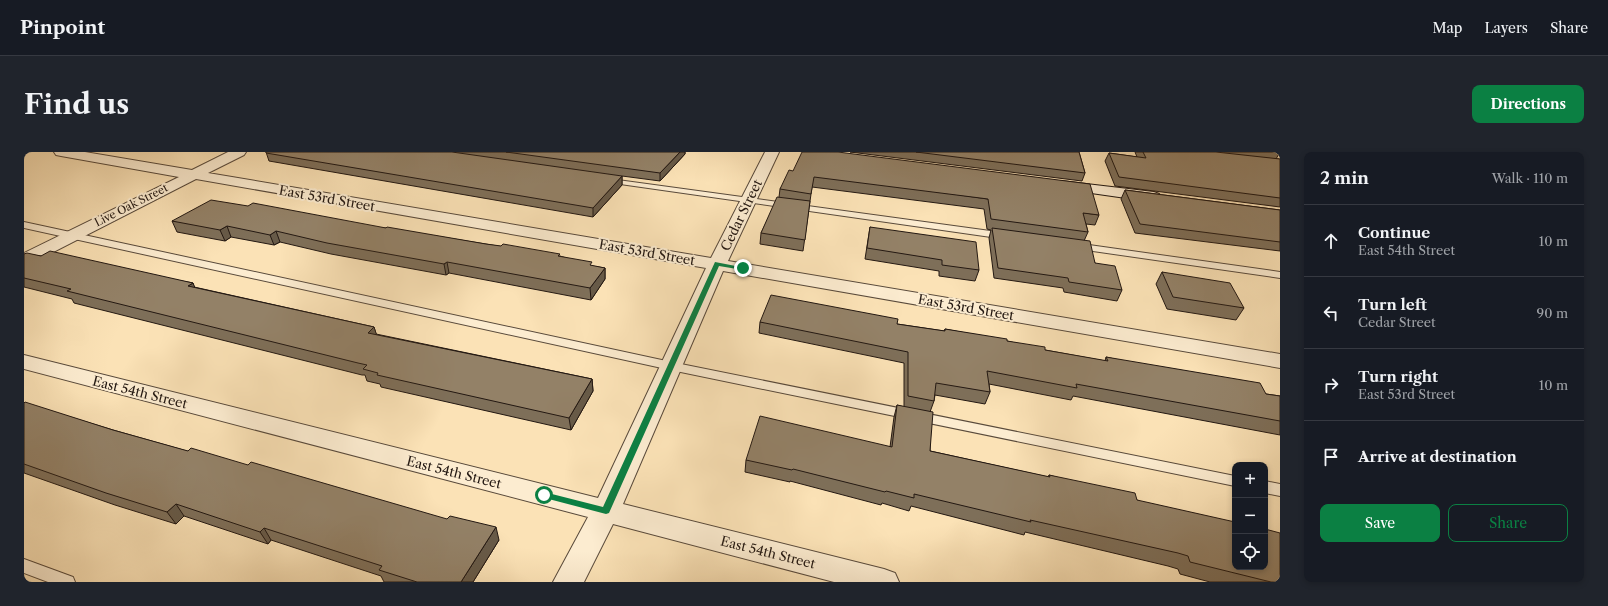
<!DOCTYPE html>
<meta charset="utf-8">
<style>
body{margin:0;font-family:"Libre Caslon Text",serif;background:#20242c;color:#f1f3f6}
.controls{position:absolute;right:12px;bottom:12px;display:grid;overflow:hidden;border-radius:8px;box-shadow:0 2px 6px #0003}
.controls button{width:36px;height:36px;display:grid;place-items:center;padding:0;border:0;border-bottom:1px solid #363941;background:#171b24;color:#f1f3f6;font:20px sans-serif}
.stop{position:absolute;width:12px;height:12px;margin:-9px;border:3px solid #0b8043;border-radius:50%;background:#fff}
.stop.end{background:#0b8043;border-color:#fff;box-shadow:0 1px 4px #0008}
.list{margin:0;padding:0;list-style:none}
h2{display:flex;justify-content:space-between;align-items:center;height:52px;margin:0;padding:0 16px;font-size:17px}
h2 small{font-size:13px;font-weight:400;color:#9ea1a6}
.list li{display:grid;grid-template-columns:26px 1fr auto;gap:12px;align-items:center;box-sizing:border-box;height:72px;padding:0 16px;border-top:1px solid #363941}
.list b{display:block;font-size:15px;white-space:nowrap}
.list p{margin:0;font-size:13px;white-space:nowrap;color:#9ea1a6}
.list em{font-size:13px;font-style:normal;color:#9ea1a6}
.actions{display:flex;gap:8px;padding:12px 16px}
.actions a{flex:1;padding:9px 0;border:1px solid #0b8043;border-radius:8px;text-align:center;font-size:14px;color:#0b8043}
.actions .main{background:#0b8043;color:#fff}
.icon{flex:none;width:22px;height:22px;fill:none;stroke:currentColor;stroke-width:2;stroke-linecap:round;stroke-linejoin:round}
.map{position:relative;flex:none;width:1256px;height:430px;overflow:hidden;border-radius:8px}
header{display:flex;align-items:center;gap:24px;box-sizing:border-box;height:56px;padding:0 20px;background:#171b24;border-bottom:1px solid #363941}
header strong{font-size:19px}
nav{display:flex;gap:22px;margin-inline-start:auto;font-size:14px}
.intro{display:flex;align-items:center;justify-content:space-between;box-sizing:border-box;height:96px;padding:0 24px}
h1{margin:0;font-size:28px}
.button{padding:10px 18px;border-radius:8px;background:#0b8043;color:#fff;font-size:14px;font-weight:700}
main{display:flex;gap:24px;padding:0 24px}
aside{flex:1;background:#171b24;border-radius:8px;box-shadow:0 2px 6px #0003}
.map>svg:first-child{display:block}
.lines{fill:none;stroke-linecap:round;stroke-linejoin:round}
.lane-casing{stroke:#594a3b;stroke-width:2}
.street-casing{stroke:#594a3b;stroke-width:2}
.secondary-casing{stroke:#231812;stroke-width:2}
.lane{fill:#fcecd0;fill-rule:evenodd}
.street{fill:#fcecd0;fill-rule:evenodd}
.secondary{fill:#fcecd0;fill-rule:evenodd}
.wall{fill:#7e6f59;stroke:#231812}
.shaded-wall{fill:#675a48;stroke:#231812}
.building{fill:#938167;stroke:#231812}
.route{fill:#0b8043}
.labels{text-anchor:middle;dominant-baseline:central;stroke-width:4;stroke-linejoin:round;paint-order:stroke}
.far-street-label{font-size:11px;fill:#231812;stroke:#fcecd0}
.street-label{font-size:13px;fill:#231812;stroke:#fcecd0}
</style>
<header>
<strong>Pinpoint</strong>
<nav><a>Map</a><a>Layers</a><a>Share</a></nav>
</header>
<div class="intro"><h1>Find us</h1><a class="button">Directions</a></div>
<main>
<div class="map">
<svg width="1256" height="430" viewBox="0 0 1256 430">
<rect width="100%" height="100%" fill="#fbe2b6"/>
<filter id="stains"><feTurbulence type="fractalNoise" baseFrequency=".005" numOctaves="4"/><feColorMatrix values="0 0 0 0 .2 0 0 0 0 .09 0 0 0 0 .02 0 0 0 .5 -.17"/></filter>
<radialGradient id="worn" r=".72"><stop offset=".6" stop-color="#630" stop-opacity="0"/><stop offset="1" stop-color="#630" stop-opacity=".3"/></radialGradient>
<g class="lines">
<defs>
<g id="lane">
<path d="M579 26 981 81 986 84 981 87 582 30H579Z"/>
<path d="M0 70 647 210 1211 324V334L647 218 0 76Z"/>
<path d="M1051 91 1256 120V126L1048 96 1046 94 1048 92Z"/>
<path d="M1241 329 1256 332V344L1241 341Z"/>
<path d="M0 407 49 425 51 430H24L0 421Z"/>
</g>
<path id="street" d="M30 0H61L168 18 204 0H222L220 3 184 21 687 106 741 0H755L704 109 1256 202V216L699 119 599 352 860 417 871 421 875 430H810L589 372 560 430H529L564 365 0 217V203L574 346 682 116 172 27 6 112 0 113V101L155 25 37 4 32 3Z"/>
<path id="secondary" d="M1037 29 1130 40 1135 42 1138 45 1135 48 1130 50 1032 36 1030 33 1032 30Z"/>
</defs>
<!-- lane casing -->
<use href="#lane" class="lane-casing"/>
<!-- street casing -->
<use href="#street" class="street-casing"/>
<!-- secondary casing -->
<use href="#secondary" class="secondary-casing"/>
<!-- lane -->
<use href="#lane" class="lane"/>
<!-- street -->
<use href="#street" class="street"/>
<!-- secondary -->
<use href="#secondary" class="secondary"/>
</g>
<!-- wall -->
<g class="wall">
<path d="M242 0H661V2L636 29 598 24V33L569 65 245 9Z"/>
<path d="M826 0H1055L1061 21 1058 29Z"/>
<path d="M1111 0H1256L1252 7H1256V55L1091 34 1081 9 1085 1 1113 5Z"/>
<path d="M769 19 1075 63 1071 73 1062 72 1064 80 1060 89 1071 111 1098 138 1093 149 1040 140 1039 136 970 126 965 86 967 78 963 77 960 57 788 35 779 99 736 92 737 81 755 45 756 37Z"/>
<path d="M1101 38 1256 58V99L1111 81 1097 47Z"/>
<path d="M148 69 362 76 536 104 568 114 581 116V127L567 148 425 121 422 123 307 102 256 90 250 93 207 85 201 89 153 80Z"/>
<path d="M846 75 955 118 951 129 915 124V119L841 107Z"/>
<path d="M0 102 17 104 169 131 170 135 350 175 352 182 568 227 569 239 547 278 357 235 356 232 343 229 341 223H338L50 151 48 147 0 135Z"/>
<path d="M1138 120 1220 156 1212 168 1143 157 1132 132Z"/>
<path d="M736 170 873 172 920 179 921 177 983 189 1021 198 1081 209 1082 205 1242 242 1256 244V283L1049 244 1047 248 965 232 966 240 961 252 911 243 910 249 906 260V299L1024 325 1025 323 1113 348 1256 430H1186L1156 422 1154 417 1144 414 1001 380 1000 383 887 354 885 359 858 351 857 353 766 329V330L721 320 722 308 866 295 870 265 873 253 880 255V211L735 181Z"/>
<path d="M0 251 89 278 475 388 449 430H360L357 424 247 388 244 392 160 364 152 372 91 353 0 321Z"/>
</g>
<!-- shaded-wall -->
<g class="shaded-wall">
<path d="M656 0H661V2L636 29V21Z"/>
<path d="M598 24V33L569 65V56Z"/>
<path d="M203 74 207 85 201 89 196 78Z"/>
<path d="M252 79 256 90 250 93 246 83Z"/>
<path d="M423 110 425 121 422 123 420 112Z"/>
<path d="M581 116V127L567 148 566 136Z"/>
<path d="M169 131 174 143 164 134Z"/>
<path d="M350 175 354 187 344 181Z"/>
<path d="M568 227 569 239 547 278 545 266Z"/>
<path d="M152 352 160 364 152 372 143 360Z"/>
<path d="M472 375 475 388 449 430H437Z"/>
<path d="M240 376 247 388 244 392 236 380Z"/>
</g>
<!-- building -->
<g class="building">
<path d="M242 0H428L598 24 569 56 242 1Z"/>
<path d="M482 0H656L636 21Z"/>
<path d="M778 0H814L1066 32 1075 63 1059 61 1064 80 967 67 964 47 790 25 787 42 756 37 765 18 769 19Z"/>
<path d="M892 0H1055L1061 21Z"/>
<path d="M1119 0H1192L1256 7V46L1095 25 1085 1 1122 6Z"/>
<path d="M1101 38 1256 58V90L1116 72Z"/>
<path d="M753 45 786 49 781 88 737 81Z"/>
<path d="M187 48 224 54 229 51 362 76 363 75 462 92 477 94 479 92 536 102 534 104 568 110 566 113 581 116 566 136 423 110 420 112 303 91 252 79 246 83 203 74 196 78 148 69Z"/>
<path d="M846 75 952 90 955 118 918 113V108L843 96Z"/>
<path d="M968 76 1066 89 1071 111 1091 114 1098 138 1045 130 1044 126 974 116Z"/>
<path d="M26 99 169 131 164 134 350 175 344 181 568 227 545 266 353 223 354 221 339 217 343 213 334 211 43 139 47 137 0 126V102L3 101 17 104Z"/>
<path d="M1138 120 1206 131 1220 156 1149 145Z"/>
<path d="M747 143 874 167 873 172 921 179V177L983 187V189L1021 195V198L1084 209 1082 205 1236 231 1242 242 1256 244V269L1052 232 1053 236 963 219 966 240 912 231 910 249 884 244V200L736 170Z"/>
<path d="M1 250 89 278 164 299 167 296 224 313 227 310 423 367 426 364 472 375 437 430H393L355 418 358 414 240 376 236 380 152 352 143 360 82 341 0 312V251Z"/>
<path d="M873 253 909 260 906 299 1026 325 1025 323 1111 341 1113 348 1211 370V415H1241V377L1256 381V430H1247L1166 410 1164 404 1154 401 1006 368 1007 370 890 342V346L862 339 861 340 769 317 768 318 722 308 736 264 868 295Z"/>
</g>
<!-- route -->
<path class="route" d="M691 110 722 116 719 118 695 114 585 361 582 362 517 345V341L520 340 579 355Z"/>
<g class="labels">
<!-- far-street labels -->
<g class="far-street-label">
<text transform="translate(107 53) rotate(-27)">Live Oak Street</text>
</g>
<!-- street labels -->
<g class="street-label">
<text transform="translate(303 46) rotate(10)">East 53rd Street</text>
<text transform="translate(717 63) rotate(-64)">Cedar Street</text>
<text transform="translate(623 100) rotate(10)">East 53rd Street</text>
<text transform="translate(942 155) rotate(10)">East 53rd Street</text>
<text transform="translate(116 240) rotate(14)">East 54th Street</text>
<text transform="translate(430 320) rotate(14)">East 54th Street</text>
<text transform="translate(744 400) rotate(14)">East 54th Street</text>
</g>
</g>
<rect width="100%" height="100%" filter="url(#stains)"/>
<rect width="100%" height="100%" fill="url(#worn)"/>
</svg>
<div class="controls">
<button>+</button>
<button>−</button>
<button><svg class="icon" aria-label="locate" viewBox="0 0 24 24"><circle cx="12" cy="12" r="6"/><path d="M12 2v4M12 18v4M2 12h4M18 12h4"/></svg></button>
</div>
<div class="stop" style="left:520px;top:343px"></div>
<div class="stop end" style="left:719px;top:116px"></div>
</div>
<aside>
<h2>2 min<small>Walk · 110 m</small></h2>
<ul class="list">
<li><svg class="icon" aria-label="ahead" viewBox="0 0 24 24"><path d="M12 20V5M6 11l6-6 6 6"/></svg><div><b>Continue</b><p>East 54th Street</p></div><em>10 m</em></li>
<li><svg class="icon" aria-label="left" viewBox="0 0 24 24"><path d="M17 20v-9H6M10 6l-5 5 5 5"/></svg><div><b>Turn left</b><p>Cedar Street</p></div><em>90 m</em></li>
<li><svg class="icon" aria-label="right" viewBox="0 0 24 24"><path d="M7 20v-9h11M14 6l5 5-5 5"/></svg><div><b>Turn right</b><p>East 53rd Street</p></div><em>10 m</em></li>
<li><svg class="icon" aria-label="arrive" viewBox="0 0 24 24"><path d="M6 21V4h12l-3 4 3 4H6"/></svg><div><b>Arrive at destination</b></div></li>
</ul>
<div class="actions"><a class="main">Save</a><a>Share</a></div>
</aside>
</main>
